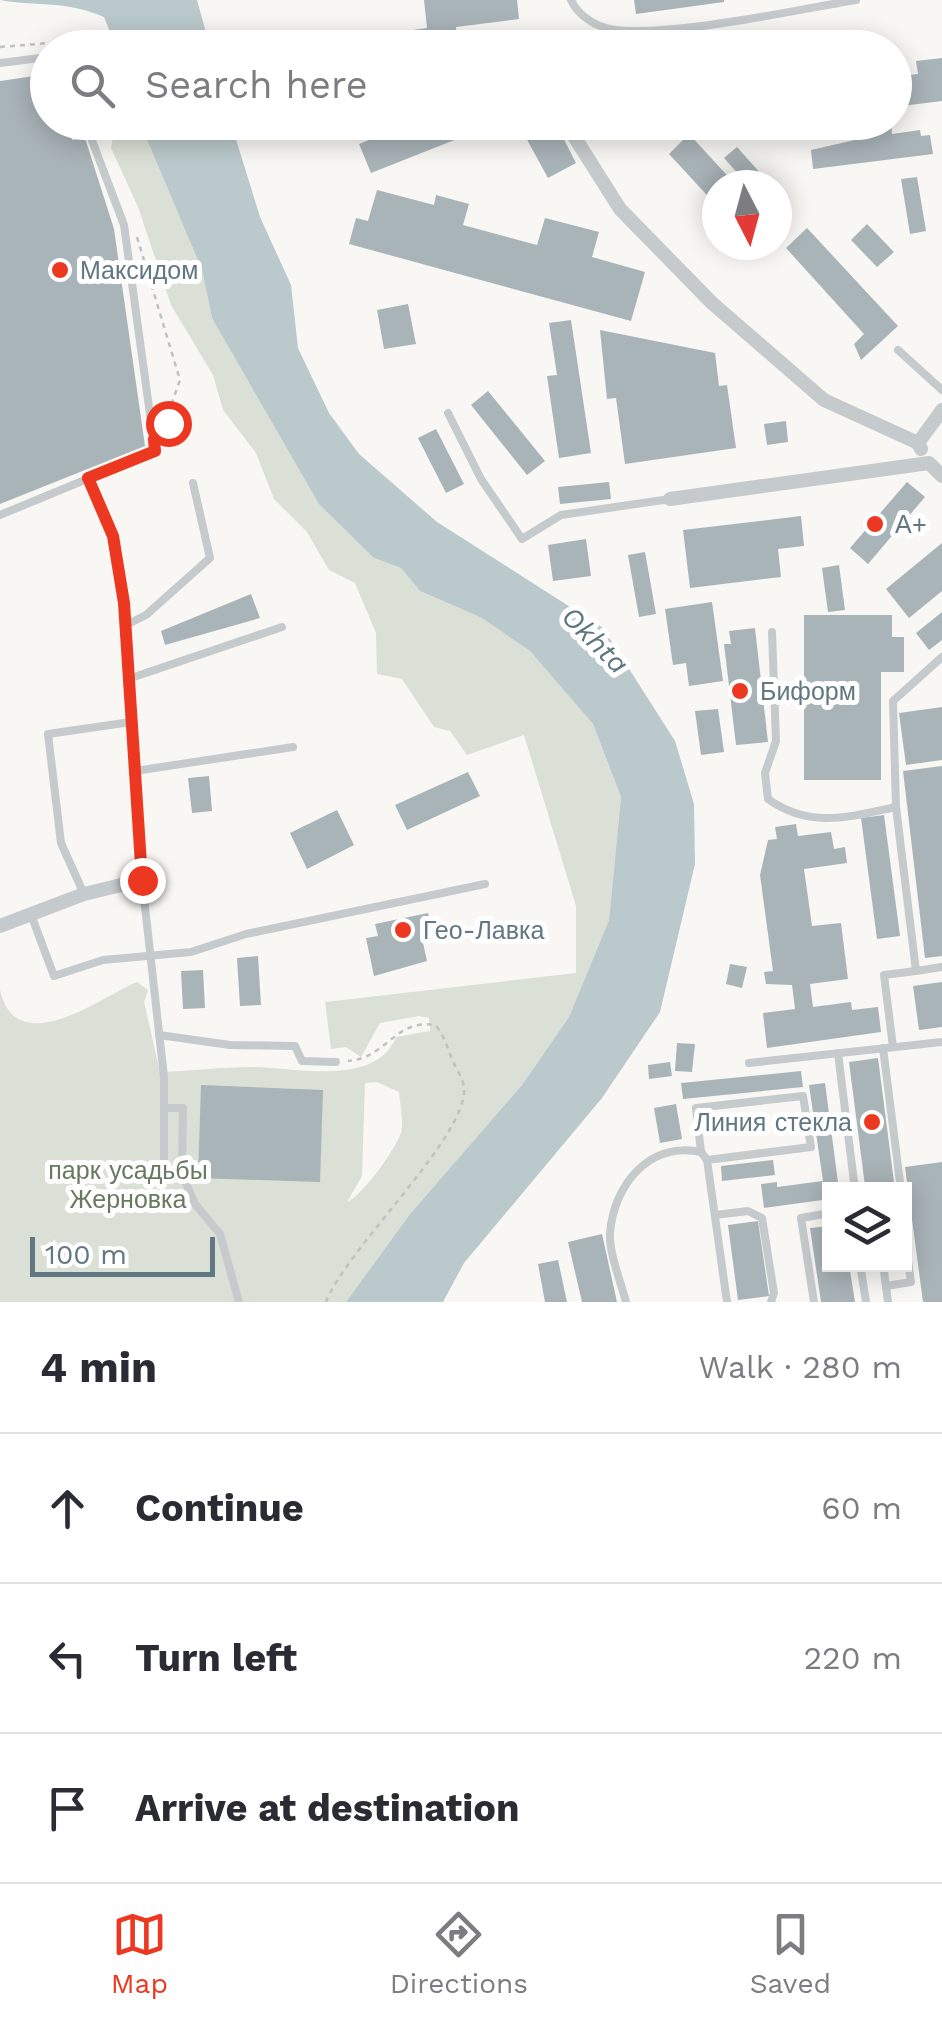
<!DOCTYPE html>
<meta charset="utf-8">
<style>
body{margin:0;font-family:"Work Sans",sans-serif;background:#f2f2f3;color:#2b2b33}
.controls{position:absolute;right:30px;bottom:30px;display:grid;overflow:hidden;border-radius:0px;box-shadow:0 5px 25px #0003}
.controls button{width:90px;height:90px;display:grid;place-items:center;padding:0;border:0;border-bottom:2px solid #e1e1e2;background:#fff;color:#2b2b33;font:50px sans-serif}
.compass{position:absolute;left:702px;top:170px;width:90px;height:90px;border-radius:50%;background:#fff;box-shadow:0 5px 25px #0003;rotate:174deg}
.scale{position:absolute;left:30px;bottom:25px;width:185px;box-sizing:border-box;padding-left:10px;border:5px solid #617781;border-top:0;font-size:28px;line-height:35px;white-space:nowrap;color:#617781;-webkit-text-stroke:8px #fff;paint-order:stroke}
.stop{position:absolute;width:30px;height:30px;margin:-22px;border:8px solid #ec3820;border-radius:50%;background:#fff}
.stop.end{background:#ec3820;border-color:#fff;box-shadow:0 2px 10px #0008}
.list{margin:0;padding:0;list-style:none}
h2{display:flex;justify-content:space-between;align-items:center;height:130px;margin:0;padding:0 40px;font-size:42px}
h2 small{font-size:32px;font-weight:400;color:#7c7c81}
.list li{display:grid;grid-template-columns:65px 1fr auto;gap:30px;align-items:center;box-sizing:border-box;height:150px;padding:0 40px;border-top:2px solid #e1e1e2}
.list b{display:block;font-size:38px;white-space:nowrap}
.list em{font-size:32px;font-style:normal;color:#7c7c81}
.icon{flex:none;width:55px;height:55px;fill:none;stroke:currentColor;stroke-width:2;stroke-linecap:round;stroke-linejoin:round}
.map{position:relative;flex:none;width:942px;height:1302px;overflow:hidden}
.search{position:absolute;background:#fff;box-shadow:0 5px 25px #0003;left:30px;right:30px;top:30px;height:110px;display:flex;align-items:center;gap:25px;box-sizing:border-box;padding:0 35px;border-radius:55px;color:#7c7c81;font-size:38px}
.sheet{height:580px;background:#fff}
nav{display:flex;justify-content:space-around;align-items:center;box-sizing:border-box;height:140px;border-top:2px solid #e1e1e2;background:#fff;font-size:28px;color:#7c7c81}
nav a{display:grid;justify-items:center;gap:5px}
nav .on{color:#ec3820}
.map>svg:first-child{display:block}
.green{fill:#dae0d5;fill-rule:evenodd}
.water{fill:#bac9cb}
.building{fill:#a9b4b8}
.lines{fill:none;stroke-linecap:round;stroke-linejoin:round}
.path{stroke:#bec2c3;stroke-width:2.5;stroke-dasharray:5 5;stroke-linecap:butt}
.service{stroke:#c5cacc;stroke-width:8}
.minor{stroke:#c5cacc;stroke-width:14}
.route{stroke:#ec3820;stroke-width:12}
.poi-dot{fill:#ec3820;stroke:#fff;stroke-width:4}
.labels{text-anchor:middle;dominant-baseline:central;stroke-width:10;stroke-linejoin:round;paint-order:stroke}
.poi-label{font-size:25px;fill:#617781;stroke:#fff;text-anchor:start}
.park-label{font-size:25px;fill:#677960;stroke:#fff}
.water-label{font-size:28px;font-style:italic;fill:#5c777c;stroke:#fff}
</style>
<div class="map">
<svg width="942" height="1302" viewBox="0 0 942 1302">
<rect width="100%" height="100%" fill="#f8f7f4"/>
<!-- green -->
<path class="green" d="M116 123H140L202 270 212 318 374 558 401 568 420 591 482 618 530 651 593 724 621 797 609 920 569 1017 522 1085 410 1214 346 1302H0V990C17 1063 104 995 137 982L148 990 144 1002 160 1072C191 1071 222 1067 254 1067 296 1068 376 1087 396 1037L430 1031 429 1018 419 1016 380 1023 361 1057 346 1047 331 1049 325 1002 576 973V906L524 735 467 755 450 731 434 727 402 679 377 674 376 633 355 583 329 570 307 532 274 499 256 453 223 410 213 375 171 305 138 207 111 148ZM377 1082 399 1092C400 1104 404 1123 401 1133 395 1150 362 1196 347 1202L362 1176 365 1083Z"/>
<!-- water -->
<g class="water">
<path d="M0 0H197L210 47H116L104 17C65 0 38 7 0 0Z"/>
<path d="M140 123H231L260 217 291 285 298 348 329 413 359 454 437 522 603 628 675 741 694 804 695 864 660 1012 602 1098 464 1263 443 1302H346L410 1214 522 1085 569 1017 609 920 621 797 593 724 530 651 482 618 420 591 401 568 374 558 319 504 212 318 202 270Z"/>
</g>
<!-- building -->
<g class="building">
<path d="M424 0H517L519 19 456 27 457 38 408 44 406 31 427 28Z"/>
<path d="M634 0H724V2L636 14Z"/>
<path d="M393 33 395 45 340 48 339 39Z"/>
<path d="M942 58V101L894 107V77L918 74 916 61Z"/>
<path d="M48 74V122H70L72 140 85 138 114 229 145 446 0 504V81Z"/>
<path d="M413 122 421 130 457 122 462 137 371 173 359 144Z"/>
<path d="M524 122H555L576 163 548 178 519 125Z"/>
<path d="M866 122H891L892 134 920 130 921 136 930 135 933 154 813 169 811 150 868 137Z"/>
<path d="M689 134 736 185H717V206L669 154Z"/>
<path d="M737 147 771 185H748L724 158Z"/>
<path d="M917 177 926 231 910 234 901 179Z"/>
<path d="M377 190 434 205 436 195 469 204 463 225 537 245 545 218 599 232 592 257 645 272 631 321 349 244 356 218 368 221Z"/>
<path d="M867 224 894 252 877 267 851 240Z"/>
<path d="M807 228 898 326 861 360 854 344 864 334 786 248Z"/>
<path d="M408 304 416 344 384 349 377 310Z"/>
<path d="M571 320 591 453 559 458 547 376 557 375 549 323Z"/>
<path d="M600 330 715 353 719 386 727 385 736 448 625 464 616 398 607 399Z"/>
<path d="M488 391 545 461 527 475 471 405Z"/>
<path d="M786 421 788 442 767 445 764 424Z"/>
<path d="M436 429 464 484 446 493 418 438Z"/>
<path d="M609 482 611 499 560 504 558 487Z"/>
<path d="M907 482 925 497 868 564 850 548Z"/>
<path d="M801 516 804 546 778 549 781 577 690 588 683 530Z"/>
<path d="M586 539 591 576 553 581 548 545Z"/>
<path d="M942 543V591L909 618 886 589Z"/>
<path d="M645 552 656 614 639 617 628 555Z"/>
<path d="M839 565 845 610 828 612 822 568Z"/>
<path d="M251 594 260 618 165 645 161 631Z"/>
<path d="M712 602 723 681 689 686 686 663 673 665 665 609Z"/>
<path d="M942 612V640L929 650 916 633Z"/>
<path d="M804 615H892V637H904V672H881V780H804Z"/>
<path d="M755 628 768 742 736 745 724 644H731L729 631Z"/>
<path d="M942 707V760L906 765 899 713Z"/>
<path d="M718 709 724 752 701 755 695 711Z"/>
<path d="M942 766V956L925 958 903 771Z"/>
<path d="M468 772 480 796 407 830 395 805Z"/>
<path d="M209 776 212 811 192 813 188 778Z"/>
<path d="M337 810 354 845 307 869 290 833Z"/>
<path d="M884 815 900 936 877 939 861 818Z"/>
<path d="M796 824 798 836 831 832 834 849 845 847 847 863 804 869 812 926 841 923 848 979 810 984 813 1007 851 1002 852 1010 878 1007 881 1032 767 1048 763 1013 795 1009 792 985 766 984 764 972 773 971 760 875 768 840 777 839 775 827Z"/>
<path d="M428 913 431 926 420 929 427 961 374 976 366 938 378 936 375 924Z"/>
<path d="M258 956 261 1005 240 1006 237 958Z"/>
<path d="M730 964 747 967 742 988 726 984Z"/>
<path d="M203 970 205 1008 183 1009 181 971Z"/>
<path d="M942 982V1027L919 1030 913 986Z"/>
<path d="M677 1043 695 1044 692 1072 675 1071Z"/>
<path d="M878 1058 894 1182 865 1186 849 1062Z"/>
<path d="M670 1062 672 1076 649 1079 648 1065Z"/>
<path d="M801 1071 803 1087 683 1099 681 1083Z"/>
<path d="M825 1083 839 1190H830V1199L764 1208 761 1184 777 1182V1187L823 1181 809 1085Z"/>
<path d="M201 1085 323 1090 320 1182 198 1178Z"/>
<path d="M676 1104 682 1139 660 1143 654 1108Z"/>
<path d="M773 1160 775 1175 722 1181 721 1166Z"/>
<path d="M942 1162V1302H923L905 1167Z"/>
<path d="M758 1221 769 1296 738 1300 728 1225Z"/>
<path d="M830 1226V1264H849L855 1302H821L810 1228Z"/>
<path d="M602 1234 617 1302H582L568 1242Z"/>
<path d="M558 1260 567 1302H545L538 1264Z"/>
</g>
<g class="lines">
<!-- path -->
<g class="path">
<path d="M0 47 49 43 62 48"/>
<path d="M137 237 180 380 163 428"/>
<path d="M326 1302C346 1249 468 1136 464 1088 463 1078 456 1069 452 1059 447 1047 444 1034 435 1025 394 1019 387 1058 348 1061"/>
</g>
<!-- service -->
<g class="service">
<path d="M571 0C577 13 591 24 606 28 655 41 800 9 856 0"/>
<path d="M0 63 48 57"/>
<path d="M898 350 942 390"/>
<path d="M448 413 481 479 522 539 561 515 670 499"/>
<path d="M88 478 113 535 124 603 142 880 164 1077V1174H182"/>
<path d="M0 515 155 451 124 225 85 122"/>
<path d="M124 626 146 615 210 558 193 483"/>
<path d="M772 632 776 741 765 773 768 799C810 829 849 817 896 807"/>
<path d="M942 657 893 701 896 807 916 971 942 967"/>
<path d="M128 679 282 627"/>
<path d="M135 771 293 747"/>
<path d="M84 894 61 843 48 734 131 722"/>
<path d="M30 912 54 976 103 960 191 952 246 934 485 884"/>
<path d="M159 1035 230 1045 295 1046 302 1061 336 1062"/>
<path d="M893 1047 884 975 916 971"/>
<path d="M883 1048 901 1190"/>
<path d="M838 1053 855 1190"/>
<path d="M749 1063 942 1042"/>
<path d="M165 1108H183L182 1174 195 1204 220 1234 239 1302"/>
<path d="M701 1152 696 1108 803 1096 811 1147 707 1160"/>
<path d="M715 1215 748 1211 762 1218 774 1293 771 1302"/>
<path d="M860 1264 866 1302"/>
<path d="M883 1264 888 1302"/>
<path d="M886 1286 911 1282 904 1234"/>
<path d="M626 1302C621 1282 609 1254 610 1233 614 1184 650 1141 701 1152L707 1160 727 1302"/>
<path d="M814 1302 801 1218 830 1213"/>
</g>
<!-- minor -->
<g class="minor">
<path d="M565 122 620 209 712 303 824 400 918 443"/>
<path d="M921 449 918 443 942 410"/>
<path d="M670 499 929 463 942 476"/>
<path d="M0 926 84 894 142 880"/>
</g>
</g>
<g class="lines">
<!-- route -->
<path class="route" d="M142 880 124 603 113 536 88 478 155 451 154 439 168 423"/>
</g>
<!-- markers -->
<g class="poi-dot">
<circle cx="60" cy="270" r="10"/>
<circle cx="875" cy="524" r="10"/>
<circle cx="740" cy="691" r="10"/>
<circle cx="403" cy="930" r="10"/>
<circle cx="872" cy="1122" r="10"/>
</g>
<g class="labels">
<!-- poi labels -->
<g class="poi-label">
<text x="80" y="270">Максидом</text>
<text x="895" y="524">А+</text>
<text x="760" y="691">Биформ</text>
<text x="423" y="930">Гео-Лавка</text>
<text x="852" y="1122" text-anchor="end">Линия стекла</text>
</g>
<!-- park labels -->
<g class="park-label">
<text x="128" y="1170">парк усадьбы<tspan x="128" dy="29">Жерновка</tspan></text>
</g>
<!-- water labels -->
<g class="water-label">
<text transform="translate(595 640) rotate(45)">Okhta</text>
</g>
</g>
</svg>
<div class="controls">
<button><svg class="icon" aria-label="layers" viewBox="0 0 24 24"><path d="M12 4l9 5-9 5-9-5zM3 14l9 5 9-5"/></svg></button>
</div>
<svg class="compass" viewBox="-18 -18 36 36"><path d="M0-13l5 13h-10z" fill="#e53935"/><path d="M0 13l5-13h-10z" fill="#7c7c81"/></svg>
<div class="scale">100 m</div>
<div class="stop" style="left:168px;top:423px"></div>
<div class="stop end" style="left:142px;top:880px"></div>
<div class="search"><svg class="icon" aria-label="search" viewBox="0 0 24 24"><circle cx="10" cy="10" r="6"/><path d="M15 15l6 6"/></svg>Search here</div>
</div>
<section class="sheet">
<h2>4 min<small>Walk · 280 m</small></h2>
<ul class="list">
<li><svg class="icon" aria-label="ahead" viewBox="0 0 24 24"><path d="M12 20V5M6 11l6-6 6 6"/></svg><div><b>Continue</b></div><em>60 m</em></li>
<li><svg class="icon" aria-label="left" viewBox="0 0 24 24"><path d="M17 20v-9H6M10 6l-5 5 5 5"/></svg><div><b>Turn left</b></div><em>220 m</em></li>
<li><svg class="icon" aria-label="arrive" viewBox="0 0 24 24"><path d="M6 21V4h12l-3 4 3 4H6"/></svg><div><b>Arrive at destination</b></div></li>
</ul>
</section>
<nav>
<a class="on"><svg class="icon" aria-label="map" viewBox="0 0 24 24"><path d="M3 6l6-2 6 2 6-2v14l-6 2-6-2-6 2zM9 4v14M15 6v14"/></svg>Map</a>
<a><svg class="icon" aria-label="directions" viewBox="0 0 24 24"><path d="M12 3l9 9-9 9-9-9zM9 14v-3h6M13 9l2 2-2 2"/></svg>Directions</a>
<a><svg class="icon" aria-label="saved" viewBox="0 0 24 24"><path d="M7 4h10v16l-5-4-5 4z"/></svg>Saved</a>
</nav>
